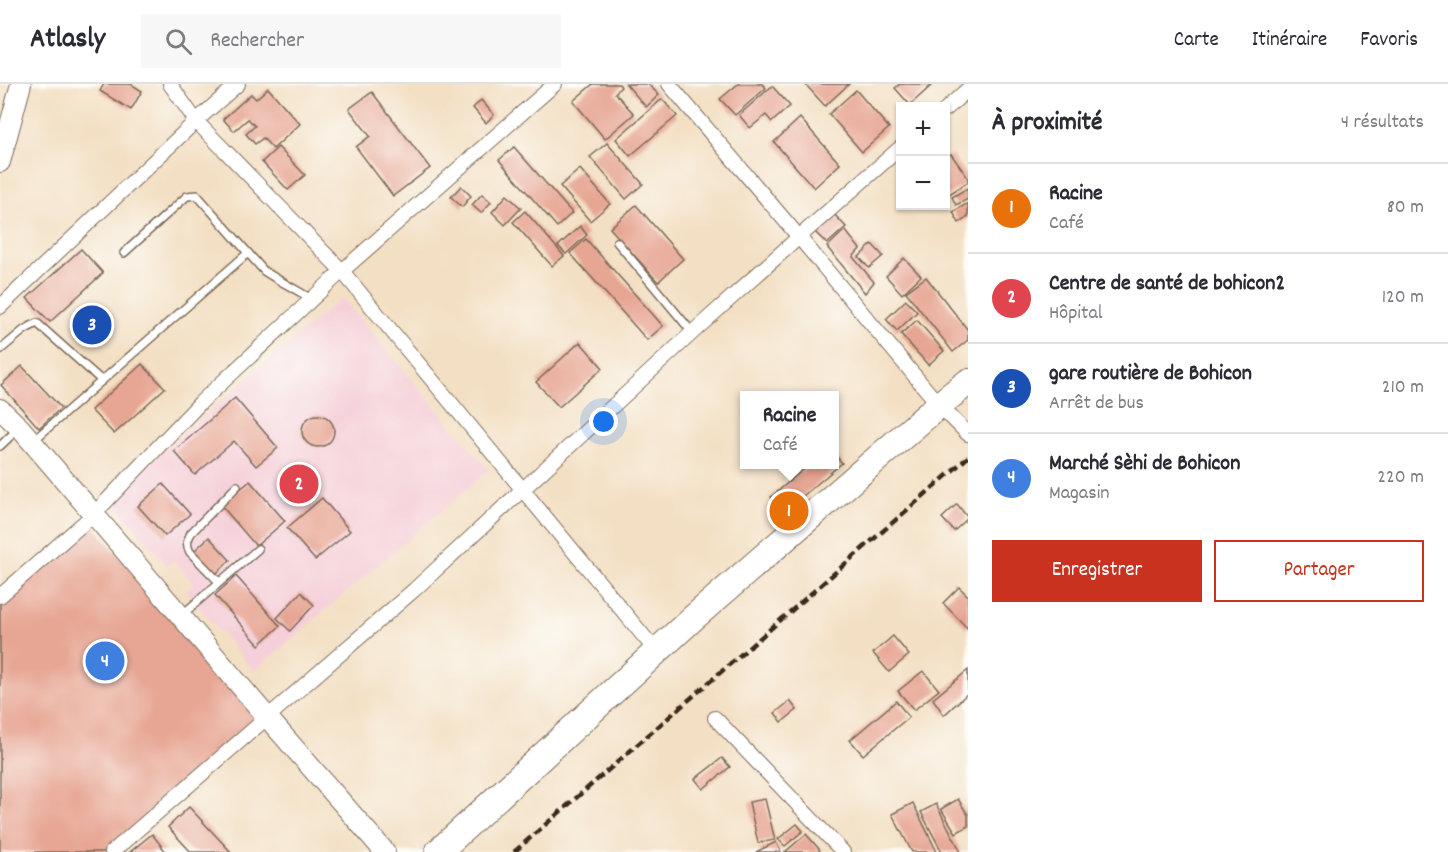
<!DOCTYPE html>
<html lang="fr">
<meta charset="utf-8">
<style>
body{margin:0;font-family:Dekko,sans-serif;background:#f7f7f7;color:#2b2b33}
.controls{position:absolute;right:18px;top:18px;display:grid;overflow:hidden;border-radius:0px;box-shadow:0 2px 4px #0004}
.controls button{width:54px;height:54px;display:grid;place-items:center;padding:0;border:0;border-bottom:2px solid #e1e1e2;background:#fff;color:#2b2b33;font:30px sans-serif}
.you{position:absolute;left:604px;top:338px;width:21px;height:21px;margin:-15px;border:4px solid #fff;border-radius:50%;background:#1a73e8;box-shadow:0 0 0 9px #1a73e833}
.badge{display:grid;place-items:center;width:39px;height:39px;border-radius:50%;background:#c8321e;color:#fff;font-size:20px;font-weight:700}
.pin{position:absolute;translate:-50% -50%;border:3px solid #fff;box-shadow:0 2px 6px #0006}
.popup{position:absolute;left:740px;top:307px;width:99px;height:78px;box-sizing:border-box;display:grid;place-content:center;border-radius:0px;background:#fff;filter:drop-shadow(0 2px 4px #0005);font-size:20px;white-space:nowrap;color:#7c7c81}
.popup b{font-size:22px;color:#2b2b33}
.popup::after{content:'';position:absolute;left:50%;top:100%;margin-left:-12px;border:12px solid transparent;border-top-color:#fff}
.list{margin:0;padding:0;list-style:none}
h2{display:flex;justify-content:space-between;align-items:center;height:78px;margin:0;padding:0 24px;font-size:26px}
h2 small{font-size:20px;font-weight:400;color:#7c7c81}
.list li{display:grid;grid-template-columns:39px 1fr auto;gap:18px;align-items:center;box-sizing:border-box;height:90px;padding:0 24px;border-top:2px solid #e1e1e2}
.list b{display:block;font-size:22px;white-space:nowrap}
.list p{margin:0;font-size:20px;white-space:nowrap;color:#7c7c81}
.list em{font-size:20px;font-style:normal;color:#7c7c81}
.actions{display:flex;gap:12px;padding:18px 24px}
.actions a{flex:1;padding:14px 0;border:2px solid #c8321e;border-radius:0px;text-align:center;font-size:21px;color:#c8321e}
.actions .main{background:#c8321e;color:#fff}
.icon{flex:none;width:33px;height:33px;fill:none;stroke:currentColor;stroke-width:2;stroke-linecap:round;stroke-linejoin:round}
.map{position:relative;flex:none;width:968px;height:768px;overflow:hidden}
header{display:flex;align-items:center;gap:36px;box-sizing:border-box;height:84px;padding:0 30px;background:#fff;border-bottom:2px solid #e1e1e2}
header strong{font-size:28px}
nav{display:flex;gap:33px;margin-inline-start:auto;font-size:21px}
.search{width:420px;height:54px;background:#f7f7f7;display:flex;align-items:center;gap:15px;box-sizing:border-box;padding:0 21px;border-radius:0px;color:#7c7c81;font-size:22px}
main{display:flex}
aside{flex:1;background:#fff}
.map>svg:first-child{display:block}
.built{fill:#f5cfd9}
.building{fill:#e7a593}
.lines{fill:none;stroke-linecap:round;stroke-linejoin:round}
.lane-casing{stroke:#7b6958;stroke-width:10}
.street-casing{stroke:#7b6958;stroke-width:16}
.secondary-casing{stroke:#7b6958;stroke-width:22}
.highway-casing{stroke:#7b6958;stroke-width:28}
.lane{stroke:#fff;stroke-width:7}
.street{stroke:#fff;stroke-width:14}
.secondary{stroke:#fff;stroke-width:20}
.highway{stroke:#fff;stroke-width:26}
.rail{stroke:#3b2a1e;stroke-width:4.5;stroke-dasharray:9 4.5;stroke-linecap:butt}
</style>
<header>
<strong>Atlasly</strong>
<div class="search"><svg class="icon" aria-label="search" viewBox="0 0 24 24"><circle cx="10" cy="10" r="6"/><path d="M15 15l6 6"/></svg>Rechercher</div>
<nav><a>Carte</a><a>Itinéraire</a><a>Favoris</a></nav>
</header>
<main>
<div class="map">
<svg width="968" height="768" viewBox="0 0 968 768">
<rect width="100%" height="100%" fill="#fdfcf7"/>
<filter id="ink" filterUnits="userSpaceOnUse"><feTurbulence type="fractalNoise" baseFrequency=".0167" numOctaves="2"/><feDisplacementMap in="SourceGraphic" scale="12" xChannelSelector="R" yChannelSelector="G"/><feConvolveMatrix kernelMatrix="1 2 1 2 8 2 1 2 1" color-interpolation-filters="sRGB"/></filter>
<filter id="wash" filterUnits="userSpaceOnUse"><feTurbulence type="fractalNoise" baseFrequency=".008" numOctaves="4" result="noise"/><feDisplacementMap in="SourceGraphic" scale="24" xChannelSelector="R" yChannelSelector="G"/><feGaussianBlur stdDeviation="1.35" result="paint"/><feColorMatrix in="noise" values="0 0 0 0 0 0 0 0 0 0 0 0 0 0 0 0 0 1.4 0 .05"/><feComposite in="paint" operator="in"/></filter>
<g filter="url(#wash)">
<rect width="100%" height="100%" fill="#f3dfc3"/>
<!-- built -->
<path class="built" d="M342 214 489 386 254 587 186 508 194 500 174 476 167 481 109 413Z"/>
<g id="blocks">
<!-- building -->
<g class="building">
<path d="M104 0H131L142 7 131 26 100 7Z"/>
<path d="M593 0H619L621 3 615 9 634 30 605 55 573 17Z"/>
<path d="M626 0H648L659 11 646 23Z"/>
<path d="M738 0H762L766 4 735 31 720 15Z"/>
<path d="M805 0H849L825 22Z"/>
<path d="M900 0H933L910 21 895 4Z"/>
<path d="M772 2 790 22 772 38 766 31 750 44 739 31Z"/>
<path d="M268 4 300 40 273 65 263 54 255 60 246 50 255 42 248 35 234 47 223 35 251 10 256 15Z"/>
<path d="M856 6 889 44 862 68 829 30Z"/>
<path d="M372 8 430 84 393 112 356 63 370 52 349 25Z"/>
<path d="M662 15 677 32 630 72 616 55Z"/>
<path d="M481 16 494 31 486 39 473 24Z"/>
<path d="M800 34 840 80 814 104 774 58Z"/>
<path d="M607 59 643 100 626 115 590 73Z"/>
<path d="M278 63 305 91 288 106 262 78Z"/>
<path d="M514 63 572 129 557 143 499 76Z"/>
<path d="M951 70 968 94V98L948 111 946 107V74Z"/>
<path d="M580 85 610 120 590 137 560 102Z"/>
<path d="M461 102 471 112 462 123 451 113Z"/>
<path d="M968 104V115L956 121 952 113Z"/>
<path d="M482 110 491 118 481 129 472 121Z"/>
<path d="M507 111 521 124 505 141 492 128Z"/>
<path d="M968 119V133L959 139 953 128Z"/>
<path d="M636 121 683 175 658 198 610 144Z"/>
<path d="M525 127 564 172 552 182 513 138Z"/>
<path d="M834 130 846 143 827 160 815 148Z"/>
<path d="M580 142 587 151 566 170 558 162Z"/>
<path d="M845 146 860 165 853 173 874 198 865 209 827 163Z"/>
<path d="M586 155 663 242 647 256 570 169Z"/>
<path d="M872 160 883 172 869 184 859 173Z"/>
<path d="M81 165 103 189 50 238 27 214Z"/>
<path d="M904 174 921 192 902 210 886 192Z"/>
<path d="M926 193 968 246V256L953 268 906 208Z"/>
<path d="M906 216 917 228 897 247 886 235Z"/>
<path d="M917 236 944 267 928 281 901 250Z"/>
<path d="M580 258 603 284 559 323 536 298Z"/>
<path d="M142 280 165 304 114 350 91 326Z"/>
<path d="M22 282 61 324 39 344 1 301Z"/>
<path d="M235 314 278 364 256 382 234 357 195 391 174 367Z"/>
<circle cx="318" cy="347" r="16"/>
<path d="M834 370 842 379 784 428 771 413 810 380H834Z"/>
<path d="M250 397 285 437 256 462 221 421Z"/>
<path d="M163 400 190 430 165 452 138 422Z"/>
<path d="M322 414 350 447 315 476 287 444Z"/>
<path d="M957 420 968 434 954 447 942 434Z"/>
<path d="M92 440 258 634 104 768H0V519Z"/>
<path d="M209 453 230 476 215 491 193 468Z"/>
<path d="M236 492 280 542 259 561 215 511Z"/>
<path d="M959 503 968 512V545L943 519Z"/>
<path d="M301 508 314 521 290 547 277 534Z"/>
<path d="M893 552 909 571 889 588 873 569Z"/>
<path d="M968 586V609L944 631 933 615Z"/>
<path d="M923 587 939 606 914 626 898 607Z"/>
<path d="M790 617 797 626 782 638 775 629Z"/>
<path d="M896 617 909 633 863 671 850 656Z"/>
<path d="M722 674 730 683 703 705 695 695Z"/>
<path d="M765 715 775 756 758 759 749 718Z"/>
<path d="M958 715 968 731V742L956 749 941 725Z"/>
<path d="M913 719 937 768H912L892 730Z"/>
<path d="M936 720 961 768H942L921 728Z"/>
<path d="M189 723 231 768H191L168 743Z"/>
<path d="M797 740 803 747 785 762 778 755Z"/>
<path d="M152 750 166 768H130Z"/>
<path d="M806 750 820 766 818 768H785Z"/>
<path d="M776 758 781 768H756Z"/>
</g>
</g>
</g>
<g filter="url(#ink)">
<use href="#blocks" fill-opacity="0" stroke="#7b6958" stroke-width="1.5"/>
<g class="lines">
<defs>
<g id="lane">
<path d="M617 158 692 248"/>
<path d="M124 169 187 112 197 111 264 187C279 197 296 205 311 215"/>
<path d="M0 266 24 246 37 239 102 297"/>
<path d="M34 356 248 169"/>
<path d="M0 362 18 345"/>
<path d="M219 498 190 468C186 461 187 457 191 449L237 402"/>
<path d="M183 530 258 465"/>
</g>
<g id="street">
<path d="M170 0 196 37 342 187 656 567"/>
<path d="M669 0 799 153 939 321 968 350"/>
<path d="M946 25 968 5"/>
<path d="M0 223 196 37 238 0"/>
<path d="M0 512 94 430 200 319 342 187 555 0"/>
<path d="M715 634 843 768"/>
<path d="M112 768 414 506 693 248 799 153 900 64"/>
</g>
<g id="secondary">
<path d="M0 78 21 0"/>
<path d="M0 325 20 344 267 633 385 768"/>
</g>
<path id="highway" d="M438 768 692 535 939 321 968 298"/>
</defs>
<!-- lane casing -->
<use href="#lane" class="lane-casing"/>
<!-- street casing -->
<use href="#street" class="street-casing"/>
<!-- secondary casing -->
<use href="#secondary" class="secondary-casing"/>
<!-- highway casing -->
<use href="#highway" class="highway-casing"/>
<!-- lane -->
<use href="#lane" class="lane"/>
<!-- street -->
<use href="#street" class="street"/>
<!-- secondary -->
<use href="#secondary" class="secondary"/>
<!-- highway -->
<use href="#highway" class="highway"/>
<!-- rail -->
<path class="rail" d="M514 768 968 373"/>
</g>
</g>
</svg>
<div class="controls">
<button>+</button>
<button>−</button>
</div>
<div class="you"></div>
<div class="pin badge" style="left:789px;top:427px;background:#e8710a">1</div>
<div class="popup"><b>Racine</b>Café</div>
<div class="pin badge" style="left:299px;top:400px;background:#e0444e">2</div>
<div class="pin badge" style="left:92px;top:241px;background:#1a4fb4">3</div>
<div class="pin badge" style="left:105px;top:577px;background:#3f7fe0">4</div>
</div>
<aside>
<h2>À proximité<small>4 résultats</small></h2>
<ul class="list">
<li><span class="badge" style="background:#e8710a">1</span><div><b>Racine</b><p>Café</p></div><em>80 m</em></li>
<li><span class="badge" style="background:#e0444e">2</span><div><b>Centre de santé de bohicon2</b><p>Hôpital</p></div><em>120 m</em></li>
<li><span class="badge" style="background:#1a4fb4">3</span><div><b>gare routière de Bohicon</b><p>Arrêt de bus</p></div><em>210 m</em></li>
<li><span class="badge" style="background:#3f7fe0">4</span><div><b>Marché Sèhi de Bohicon</b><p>Magasin</p></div><em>220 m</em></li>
</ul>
<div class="actions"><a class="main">Enregistrer</a><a>Partager</a></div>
</aside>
</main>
